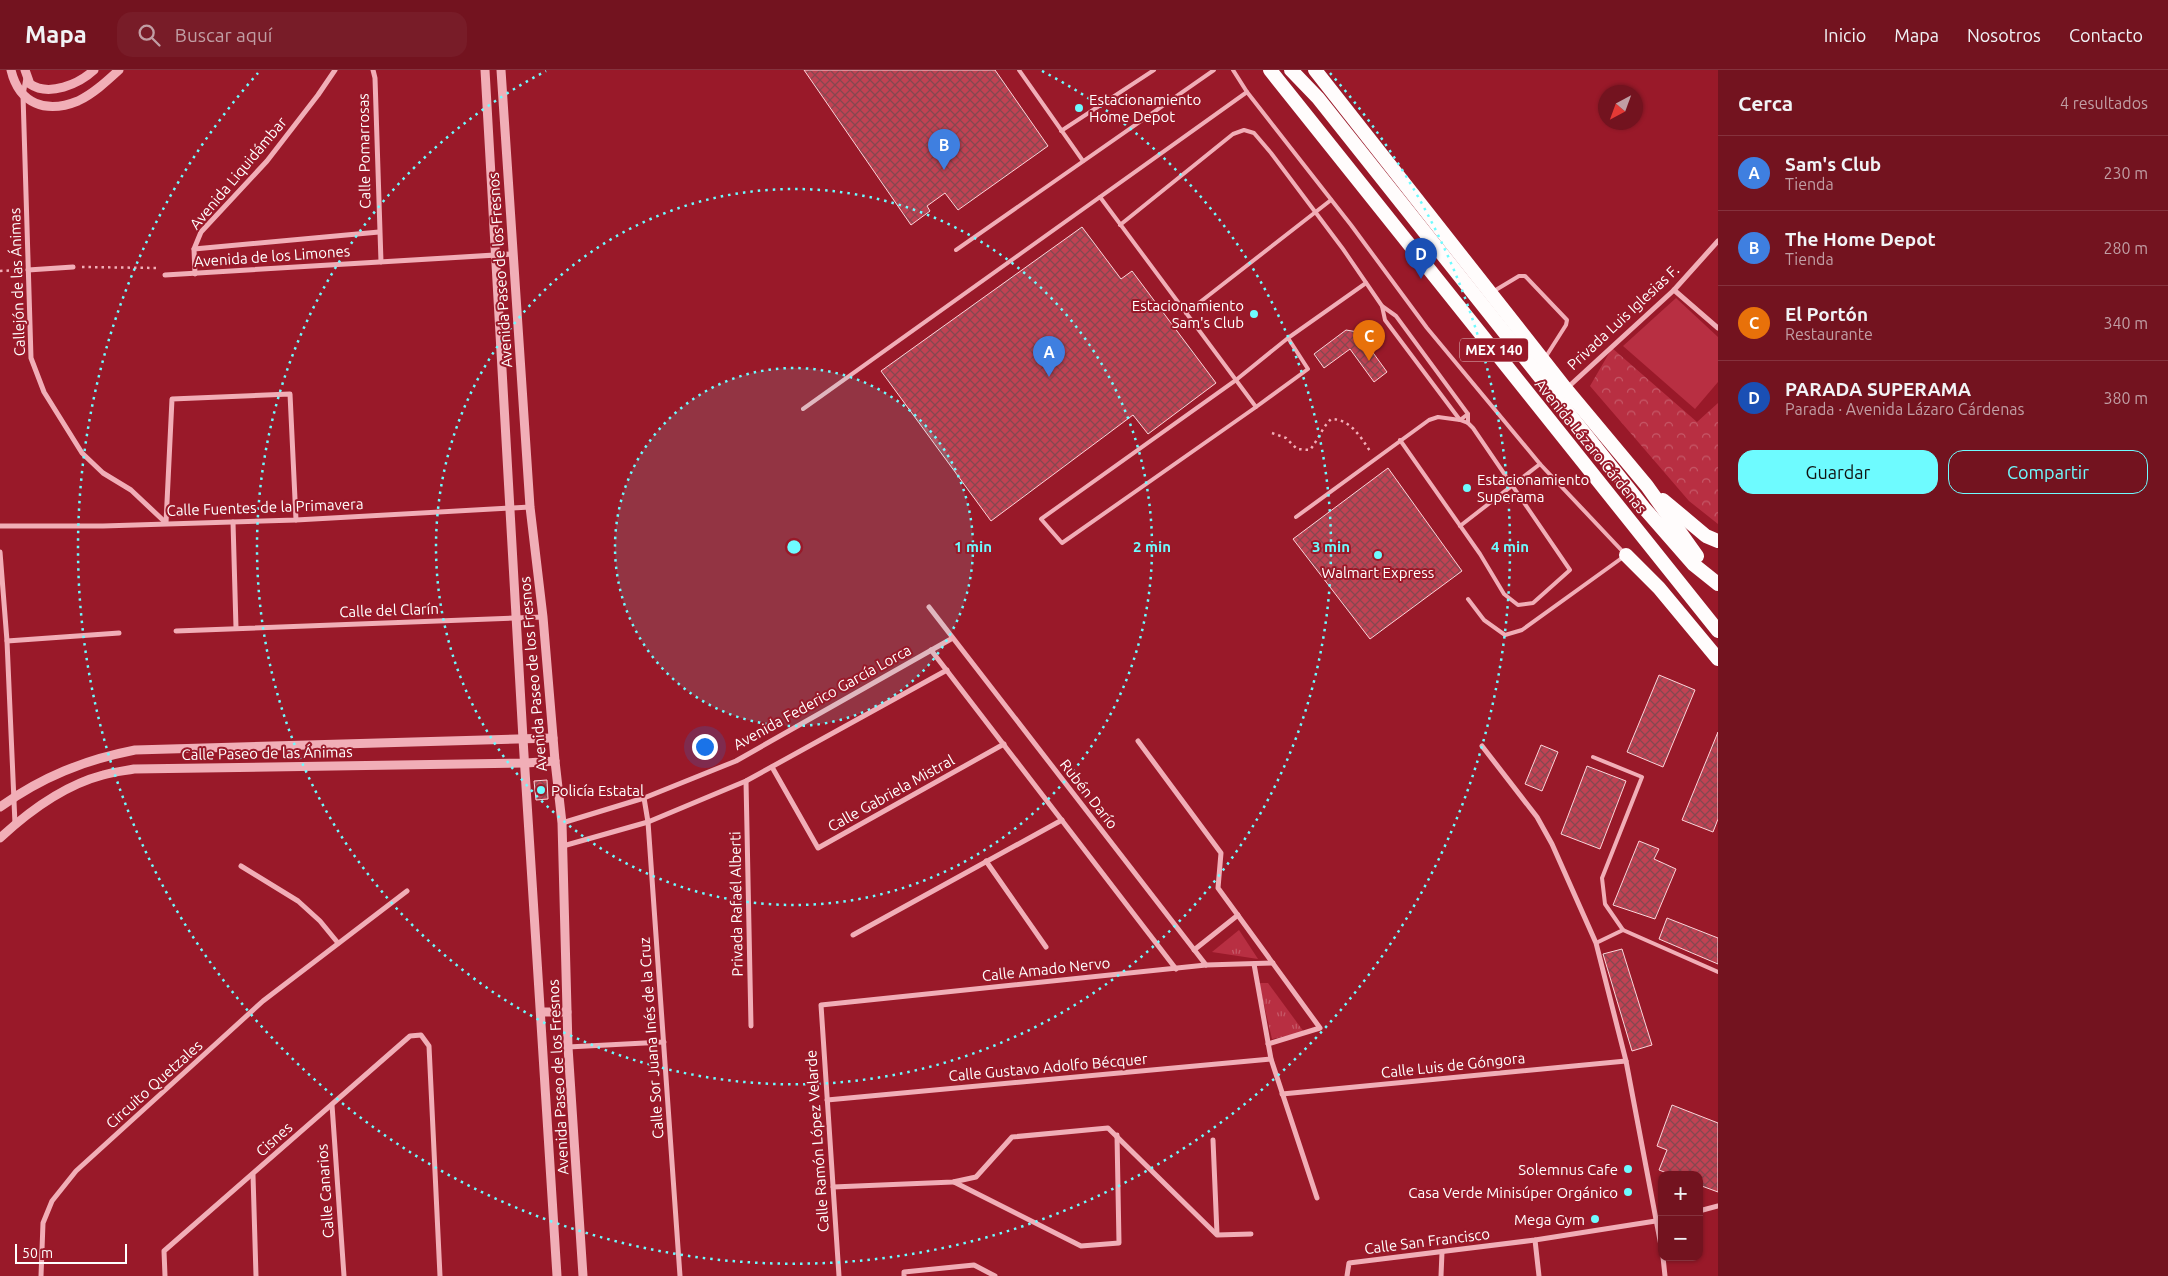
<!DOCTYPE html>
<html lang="es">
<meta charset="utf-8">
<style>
body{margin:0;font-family:Ubuntu,sans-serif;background:#781c28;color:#f1f3f6}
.controls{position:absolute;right:15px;bottom:15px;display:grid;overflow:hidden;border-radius:10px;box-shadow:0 1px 4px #0004}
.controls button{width:45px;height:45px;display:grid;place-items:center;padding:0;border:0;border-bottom:1px solid #85323d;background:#73131f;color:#f1f3f6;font:25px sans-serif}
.compass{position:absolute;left:1598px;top:15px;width:45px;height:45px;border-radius:50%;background:#73131f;box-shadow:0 1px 4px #0004;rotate:221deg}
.scale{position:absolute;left:15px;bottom:12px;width:112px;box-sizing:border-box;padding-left:5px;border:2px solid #fff;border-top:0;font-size:14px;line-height:18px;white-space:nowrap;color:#fff;-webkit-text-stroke:4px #991929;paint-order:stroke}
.you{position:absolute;left:704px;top:676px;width:18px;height:18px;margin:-12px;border:4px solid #fff;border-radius:50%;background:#1a73e8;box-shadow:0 0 0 8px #1a73e833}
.badge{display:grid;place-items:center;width:32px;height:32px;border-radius:50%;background:#6efbff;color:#fff;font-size:16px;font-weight:700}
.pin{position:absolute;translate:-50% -41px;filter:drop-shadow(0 1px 2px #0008)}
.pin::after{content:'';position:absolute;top:26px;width:18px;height:15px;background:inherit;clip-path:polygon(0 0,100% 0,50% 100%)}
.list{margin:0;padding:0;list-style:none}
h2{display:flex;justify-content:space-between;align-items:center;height:65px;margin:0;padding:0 20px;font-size:21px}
h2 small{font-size:16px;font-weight:400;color:#c19ea4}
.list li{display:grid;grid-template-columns:32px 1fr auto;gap:15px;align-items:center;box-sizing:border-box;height:75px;padding:0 20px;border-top:1px solid #85323d}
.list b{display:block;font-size:19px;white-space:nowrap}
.list p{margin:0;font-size:16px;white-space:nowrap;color:#c19ea4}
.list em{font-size:16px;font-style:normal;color:#c19ea4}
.actions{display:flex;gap:10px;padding:15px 20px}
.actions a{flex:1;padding:11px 0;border:1px solid #6efbff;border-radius:15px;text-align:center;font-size:18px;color:#6efbff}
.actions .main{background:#6efbff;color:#111}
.icon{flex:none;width:28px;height:28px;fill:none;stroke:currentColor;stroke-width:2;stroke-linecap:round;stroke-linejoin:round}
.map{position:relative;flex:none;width:1718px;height:1206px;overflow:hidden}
header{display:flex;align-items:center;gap:30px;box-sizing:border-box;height:70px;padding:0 25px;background:#73131f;border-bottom:1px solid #85323d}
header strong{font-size:24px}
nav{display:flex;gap:28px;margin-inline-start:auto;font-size:18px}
.search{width:350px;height:45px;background:#781c28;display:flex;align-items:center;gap:12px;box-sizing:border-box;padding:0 18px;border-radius:15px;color:#c19ea4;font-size:19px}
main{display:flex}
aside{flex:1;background:#73131f}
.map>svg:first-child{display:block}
.grass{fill:url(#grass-tufts)}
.forest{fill:url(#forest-crowns)}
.garden{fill:#b82f42}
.building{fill:url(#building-cross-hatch);stroke:#fcd5da}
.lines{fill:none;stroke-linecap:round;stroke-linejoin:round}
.path{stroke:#f1aeb7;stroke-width:2.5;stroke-dasharray:2.5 4;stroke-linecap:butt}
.service{stroke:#f1aeb7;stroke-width:4}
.minor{stroke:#f1aeb7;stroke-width:5}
.tertiary{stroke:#f1aeb7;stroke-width:9}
.trunk{stroke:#fffcfc;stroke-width:14}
.ring{fill:none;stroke:#6efbff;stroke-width:2.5;stroke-dasharray:2.5 5}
.poi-dot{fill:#6efbff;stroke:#991929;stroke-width:2}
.labels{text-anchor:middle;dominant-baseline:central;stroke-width:4;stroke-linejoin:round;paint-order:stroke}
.shield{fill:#991929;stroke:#e0babf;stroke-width:1}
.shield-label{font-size:14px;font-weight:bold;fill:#fff}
.poi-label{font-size:15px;fill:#fff;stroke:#991929;text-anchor:end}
.street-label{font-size:15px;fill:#fff;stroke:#991929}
.centre{fill:#6efbff;stroke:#991929;stroke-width:2.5}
.ring-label{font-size:15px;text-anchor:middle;font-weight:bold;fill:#6efbff;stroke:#991929;stroke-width:4;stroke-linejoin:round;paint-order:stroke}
</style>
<header>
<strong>Mapa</strong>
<div class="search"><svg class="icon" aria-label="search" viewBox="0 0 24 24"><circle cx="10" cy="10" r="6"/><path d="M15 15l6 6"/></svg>Buscar aquí</div>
<nav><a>Inicio</a><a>Mapa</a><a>Nosotros</a><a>Contacto</a></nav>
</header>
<main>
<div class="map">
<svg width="1718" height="1206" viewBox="0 0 1718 1206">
<defs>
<pattern id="grass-tufts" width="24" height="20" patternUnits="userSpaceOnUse" patternTransform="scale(1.25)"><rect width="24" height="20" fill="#b82f42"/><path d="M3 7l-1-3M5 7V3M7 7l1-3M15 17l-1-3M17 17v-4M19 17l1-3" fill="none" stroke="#c65968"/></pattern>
<pattern id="forest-crowns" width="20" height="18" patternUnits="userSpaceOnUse" patternTransform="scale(1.25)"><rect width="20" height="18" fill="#b82f42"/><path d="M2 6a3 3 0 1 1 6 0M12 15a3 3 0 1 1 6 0" fill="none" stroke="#c65968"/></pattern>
<pattern id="building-cross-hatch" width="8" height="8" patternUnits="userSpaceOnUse" patternTransform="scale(1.25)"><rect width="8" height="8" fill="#c04253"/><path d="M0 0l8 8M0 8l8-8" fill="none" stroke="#864750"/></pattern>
</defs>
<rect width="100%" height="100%" fill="#991929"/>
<!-- grass -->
<g class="grass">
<path d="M1239 860 1258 889 1212 882Z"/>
<path d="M1259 913H1268L1304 962 1272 969Z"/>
</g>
<!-- forest -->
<path class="forest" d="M1612 278 1697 352 1718 333V454L1689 431 1590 316Z"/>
<!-- garden -->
<path class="garden" d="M1676 228 1718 267V312L1695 339 1623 276Z"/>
<!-- building -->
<g class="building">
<path d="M804 0H995L1048 76 958 140 945 123 927 136 930 141 911 155Z"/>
<path d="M1082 157 1121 209 1132 201 1216 313 1148 364 1133 345 991 451 881 301Z"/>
<path d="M1346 260 1358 262 1387 302 1374 312 1350 279 1324 298 1314 284Z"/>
<path d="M1388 398 1462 501 1370 569 1293 469Z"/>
<path d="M1659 605 1695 620 1663 697 1627 682Z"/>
<path d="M1718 662V749L1713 762 1682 750Z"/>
<path d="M1541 675 1558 682 1542 721 1525 714Z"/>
<path d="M1587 696 1626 711 1600 779 1561 764Z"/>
<path d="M547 710 548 729 536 730 534 711Z"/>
<path d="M1639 771 1659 779 1654 789 1676 799 1655 849 1613 835Z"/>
<path d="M1667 848 1718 868V894L1659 869Z"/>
<path d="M1622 879 1652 975 1632 981 1603 884Z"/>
<path d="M1672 1035 1718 1053V1122L1699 1115V1105H1672L1659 1100 1667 1080 1657 1076Z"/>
</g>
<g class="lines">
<!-- path -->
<g class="path">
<path d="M82 197 158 198"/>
<path d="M0 201 18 200"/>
<path d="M1272 363 1286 368 1297 379 1310 380C1318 370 1322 358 1331 349 1350 349 1360 366 1370 381"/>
</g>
<!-- service -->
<g class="service">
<path d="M1019 0 1083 91"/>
<path d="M1233 0 1247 22 1351 155 1427 258 1540 394 1626 485 1522 560 1505 565 1484 550 1468 529"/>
<path d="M1061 61 1154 0"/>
<path d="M1100 127 1256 337"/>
<path d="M1120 155 1233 64 1244 60 1254 63 1271 83 1343 179 1382 236 1396 246 1468 344V353"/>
<path d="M956 180 1214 0"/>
<path d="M1494 221 1519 206H1525L1567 250 1566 255 1545 288"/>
<path d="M1382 236 1385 250 1460 350 1468 353 1473 358 1570 500 1533 533 1518 535 1504 524 1480 484 1400 370"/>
<path d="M1186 243 1331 130"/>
<path d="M1288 268 1308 299 1256 337 1062 473 1041 449 1236 310 1288 268 1366 213"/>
<path d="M803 339 1247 22"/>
<path d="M1296 447 1429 350 1438 347 1460 350 1468 344"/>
<path d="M1460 456 1540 394"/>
<path d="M1593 687 1642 707 1602 808 1605 834 1623 860 1596 873"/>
<path d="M1623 860 1718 902"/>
</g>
<!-- minor -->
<g class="minor">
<path d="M373 0 375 8 381 192"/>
<path d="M26 8 23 25 31 288 44 322 82 383 103 403 131 420 166 453"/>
<path d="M194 179 379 162"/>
<path d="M28 200 73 197"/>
<path d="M195 204 194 179 201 162 267 91 318 25 335 0"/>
<path d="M165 205 512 184"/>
<path d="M1674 220 1718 258"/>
<path d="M1566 319 1674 220 1718 171"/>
<path d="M233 452 236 558"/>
<path d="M166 453 172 329 290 324 296 450"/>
<path d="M0 456H103L296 450 530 437"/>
<path d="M0 482 7 571 15 754"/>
<path d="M929 537 1206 895"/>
<path d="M176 561 543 547"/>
<path d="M7 571 119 563"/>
<path d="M931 580 1176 899"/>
<path d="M1138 671 1221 783 1218 818 1320 958 1268 974"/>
<path d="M1482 676 1537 747 1552 774 1596 873 1626 991 1662 1181"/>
<path d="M772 697 818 778 1004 674"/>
<path d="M746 711 751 956"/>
<path d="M644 728 648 752 680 1206"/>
<path d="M562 753 644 728 736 691 951 569"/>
<path d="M563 776 648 752 746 711 947 600"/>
<path d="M986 791 1046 877"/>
<path d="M241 796 298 831 320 851 338 873"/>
<path d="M853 865 1062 750"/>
<path d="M1194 880 1238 845"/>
<path d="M1254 894 1271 989 1317 1128"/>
<path d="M568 977 664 972"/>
<path d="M1282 1024 1626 991"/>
<path d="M827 1030 1271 989"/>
<path d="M332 1035 344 1206"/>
<path d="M1213 1070 1217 1164"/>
<path d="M253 1105 256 1206"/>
<path d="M954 1112 1081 1176 1119 1173 1117 1065"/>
<path d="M833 1117 953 1112 976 1107 1012 1067 1108 1058 1217 1165 1251 1164"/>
<path d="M1699 1141 1718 1136"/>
<path d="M1535 1170 1539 1206"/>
<path d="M1663 1187 1665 1206"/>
<path d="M41 1206 43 1153 52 1131 76 1101 263 931 407 821"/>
<path d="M165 1206 164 1181 410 966 421 965 429 976 440 1206"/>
<path d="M839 1206 821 935 1206 895 1273 893"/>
<path d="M904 1206V1202L974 1195 995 1206"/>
<path d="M1347 1206 1349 1193 1535 1170 1662 1150"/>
<path d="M1441 1206 1442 1182"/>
</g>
<!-- tertiary -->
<g class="tertiary">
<path d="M11 0C19 34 46 44 78 31 93 24 107 11 119 0"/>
<path d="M25 0 30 14C49 27 79 14 94 0"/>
<path d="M485 0 523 669 557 1206"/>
<path d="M501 0 530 437 543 547 555 691 562 753 568 977 583 1206"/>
<path d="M0 737C42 707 84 690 135 680L553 668"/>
<path d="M0 768C28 742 65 715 103 705 113 702 123 701 134 699L526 693 555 691"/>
<path d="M541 942H567"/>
</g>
<!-- trunk -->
<g class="trunk">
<path d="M1270 0 1718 561"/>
<path d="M1291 0 1318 28 1644 438 1693 494 1718 514"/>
<path d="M1315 0 1566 319 1647 416 1697 486"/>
<path d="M1663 430 1706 466 1718 471"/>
<path d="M1626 485 1659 518 1718 589"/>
</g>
</g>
<!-- distance rings -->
<circle cx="794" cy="477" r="179" fill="#6efbff" fill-opacity=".12"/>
<g class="ring">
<circle cx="794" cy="477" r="179"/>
<circle cx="794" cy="477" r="358"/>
<path d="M1042 1A537 537 0 1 1 546 1"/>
<path d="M1330 3A716 716 0 1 1 258 3"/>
</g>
<!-- markers -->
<g class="poi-dot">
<circle cx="1079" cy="38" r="5"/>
<circle cx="1254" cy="244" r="5"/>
<circle cx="1467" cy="418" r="5"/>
<circle cx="1378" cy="485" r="5"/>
<circle cx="541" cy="720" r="5"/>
<circle cx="1628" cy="1099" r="5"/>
<circle cx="1628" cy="1122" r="5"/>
<circle cx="1595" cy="1149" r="5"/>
</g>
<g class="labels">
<!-- shield labels -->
<rect class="shield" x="1460" y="268.5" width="68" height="23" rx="4"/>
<g class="shield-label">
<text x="1494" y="280">MEX 140</text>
</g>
<!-- poi labels -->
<g class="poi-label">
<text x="1089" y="29" text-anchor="start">Estacionamiento<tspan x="1089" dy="17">Home Depot</tspan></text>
<text x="1244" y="235">Estacionamiento<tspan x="1244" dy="17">Sam's Club</tspan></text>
<text x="1477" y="409" text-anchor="start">Estacionamiento<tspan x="1477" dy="17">Superama</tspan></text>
<text x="1378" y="502" text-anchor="middle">Walmart Express</text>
<text x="551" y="720" text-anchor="start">Policía Estatal</text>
<text x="1618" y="1099">Solemnus Cafe</text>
<text x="1618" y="1122">Casa Verde Minisúper Orgánico</text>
<text x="1585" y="1149">Mega Gym</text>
</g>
<!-- street labels -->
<g class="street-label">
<text transform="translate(364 81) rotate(-91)">Calle Pomarrosas</text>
<text transform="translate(238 103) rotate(-50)">Avenida Liquidámbar</text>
<text transform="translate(272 186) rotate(-4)">Avenida de los Limones</text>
<text transform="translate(500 200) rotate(-94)">Avenida Paseo de los Fresnos</text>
<text transform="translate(17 212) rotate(-92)">Callejón de las Ánimas</text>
<text transform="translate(1623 247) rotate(-43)">Privada Luis Iglesias F.</text>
<text transform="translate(1591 376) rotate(51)">Avenida Lázaro Cárdenas</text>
<text transform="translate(265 437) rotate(-2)">Calle Fuentes de la Primavera</text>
<text transform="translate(389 540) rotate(-2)">Calle del Clarín</text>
<text transform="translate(533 604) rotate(-95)">Avenida Paseo de los Fresnos</text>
<text transform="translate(822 627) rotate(-29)">Avenida Federico García Lorca</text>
<text transform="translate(267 683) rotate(-1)">Calle Paseo de las Ánimas</text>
<text transform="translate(891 723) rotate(-29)">Calle Gabriela Mistral</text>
<text transform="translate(1089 724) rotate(52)">Rubén Darío</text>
<text transform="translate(736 834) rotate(-91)">Privada Rafaél Alberti</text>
<text transform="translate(1046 899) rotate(-6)">Calle Amado Nervo</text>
<text transform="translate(651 968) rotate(-94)">Calle Sor Juana Inés de la Cruz</text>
<text transform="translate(1453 995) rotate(-6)">Calle Luis de Góngora</text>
<text transform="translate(1048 997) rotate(-5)">Calle Gustavo Adolfo Bécquer</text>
<text transform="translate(558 1007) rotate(-93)">Avenida Paseo de los Fresnos</text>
<text transform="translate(154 1014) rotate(-42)">Circuito Quetzales</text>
<text transform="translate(274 1069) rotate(-42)">Cisnes</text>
<text transform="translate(817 1071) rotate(-94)">Calle Ramón López Velarde</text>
<text transform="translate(325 1121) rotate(-94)">Calle Canarios</text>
<text transform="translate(1427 1171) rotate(-7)">Calle San Francisco</text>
</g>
</g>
<circle cx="794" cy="477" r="8" class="centre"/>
<g class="ring-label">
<text x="973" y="482">1 min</text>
<text x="1152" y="482">2 min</text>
<text x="1331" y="482">3 min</text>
<text x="1510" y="482">4 min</text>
</g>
</svg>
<div class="controls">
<button>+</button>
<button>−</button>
</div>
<svg class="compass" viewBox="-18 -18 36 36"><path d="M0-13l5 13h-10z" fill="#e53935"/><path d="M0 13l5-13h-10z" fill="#c19ea4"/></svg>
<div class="scale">50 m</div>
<div class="you"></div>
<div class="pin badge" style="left:1049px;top:307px;background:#3f7fe0">A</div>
<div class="pin badge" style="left:944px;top:100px;background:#3f7fe0">B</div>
<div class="pin badge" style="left:1369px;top:291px;background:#e8710a">C</div>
<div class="pin badge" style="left:1421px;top:209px;background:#1a4fb4">D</div>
</div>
<aside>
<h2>Cerca<small>4 resultados</small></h2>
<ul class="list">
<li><span class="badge" style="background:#3f7fe0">A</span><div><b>Sam's Club</b><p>Tienda</p></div><em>230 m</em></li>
<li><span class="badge" style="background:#3f7fe0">B</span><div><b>The Home Depot</b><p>Tienda</p></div><em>280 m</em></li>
<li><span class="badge" style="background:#e8710a">C</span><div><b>El Portón</b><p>Restaurante</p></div><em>340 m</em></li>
<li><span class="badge" style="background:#1a4fb4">D</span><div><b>PARADA SUPERAMA</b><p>Parada · Avenida Lázaro Cárdenas</p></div><em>380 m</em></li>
</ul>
<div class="actions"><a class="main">Guardar</a><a>Compartir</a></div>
</aside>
</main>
